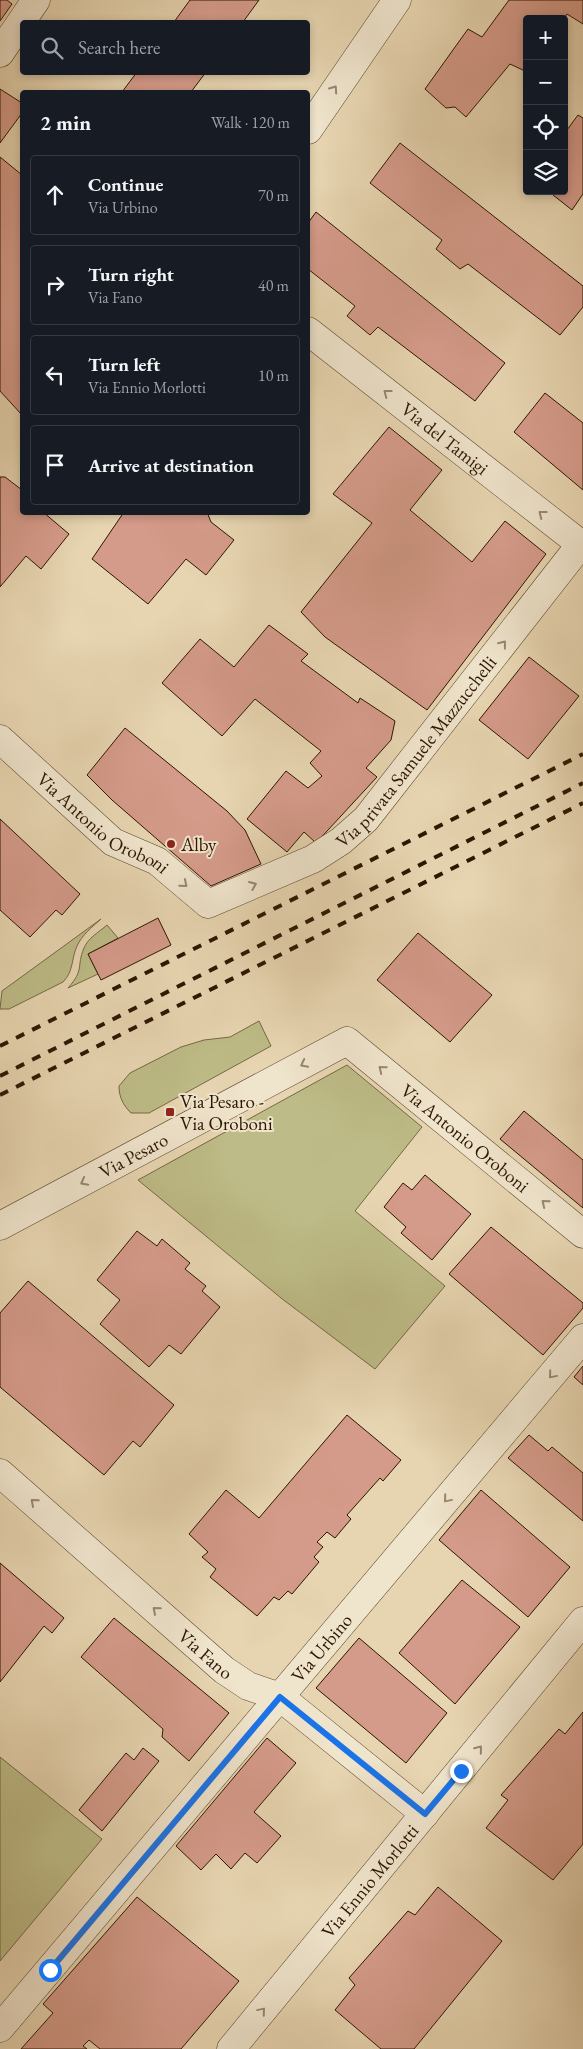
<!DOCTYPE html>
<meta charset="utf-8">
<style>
body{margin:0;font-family:"EB Garamond",serif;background:#242831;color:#f1f3f6}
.controls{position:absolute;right:15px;top:15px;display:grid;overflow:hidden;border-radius:5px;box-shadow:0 2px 8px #0003}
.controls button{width:45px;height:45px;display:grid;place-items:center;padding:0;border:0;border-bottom:1px solid #363941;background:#171b24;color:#f1f3f6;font:25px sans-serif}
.stop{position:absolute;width:15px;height:15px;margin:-11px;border:4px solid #1a73e8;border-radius:50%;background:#fff}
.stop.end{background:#1a73e8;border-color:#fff;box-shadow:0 1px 5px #0008}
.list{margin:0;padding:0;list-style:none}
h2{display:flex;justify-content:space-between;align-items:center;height:65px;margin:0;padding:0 20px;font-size:21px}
h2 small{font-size:16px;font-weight:400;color:#9ea1a6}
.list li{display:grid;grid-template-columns:32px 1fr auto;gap:15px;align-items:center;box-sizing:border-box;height:80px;margin:0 10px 10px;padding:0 10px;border:1px solid #363941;border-radius:5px}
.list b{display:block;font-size:19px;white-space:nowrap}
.list p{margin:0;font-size:16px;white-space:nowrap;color:#9ea1a6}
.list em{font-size:16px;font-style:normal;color:#9ea1a6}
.icon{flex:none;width:28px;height:28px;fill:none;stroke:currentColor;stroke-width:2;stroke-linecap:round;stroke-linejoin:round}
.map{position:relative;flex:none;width:583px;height:2049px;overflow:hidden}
.search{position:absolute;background:#171b24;box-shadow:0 2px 8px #0003;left:20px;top:20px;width:290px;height:55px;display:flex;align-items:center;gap:12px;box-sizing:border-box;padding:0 18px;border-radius:5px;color:#9ea1a6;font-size:19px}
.panel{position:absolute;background:#171b24;box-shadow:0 2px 8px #0003;left:20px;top:90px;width:290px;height:425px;border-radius:5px}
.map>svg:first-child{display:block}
.green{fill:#bdbb87;stroke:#756844}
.building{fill:#d59b8a;stroke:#2d1500}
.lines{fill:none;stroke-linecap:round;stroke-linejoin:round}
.street-casing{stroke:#5c452c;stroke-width:29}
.street{stroke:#efe4cc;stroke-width:28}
.rail{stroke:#2d1500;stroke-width:4;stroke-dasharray:9 9;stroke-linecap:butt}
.oneway{stroke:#988770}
.route{stroke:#1a73e8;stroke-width:6}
.poi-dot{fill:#8f2418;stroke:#efe4cc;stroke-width:2}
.labels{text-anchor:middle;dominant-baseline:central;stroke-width:4;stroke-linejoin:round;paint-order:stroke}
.street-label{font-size:19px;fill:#2d1500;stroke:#efe4cc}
.poi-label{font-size:19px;fill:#2d1500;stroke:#efe4cc;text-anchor:start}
</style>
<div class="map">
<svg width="583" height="2049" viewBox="0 0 583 2049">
<rect width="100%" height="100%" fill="#e7d5b1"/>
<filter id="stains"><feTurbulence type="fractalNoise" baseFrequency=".004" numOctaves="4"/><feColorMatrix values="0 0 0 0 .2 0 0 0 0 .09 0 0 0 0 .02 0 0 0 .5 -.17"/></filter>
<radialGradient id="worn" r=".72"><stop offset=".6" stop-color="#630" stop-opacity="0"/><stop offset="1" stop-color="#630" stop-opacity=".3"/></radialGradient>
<!-- green -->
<g class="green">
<path d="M101 919C92 927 82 935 77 946 71 959 74 971 63 982L9 1009H0L2 991Z"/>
<path d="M107 925 118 938 88 954 98 974 68 988C85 969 76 967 84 948 88 938 99 932 107 925Z"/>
<path d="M259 1021 271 1046 149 1113H131C123 1105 119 1097 119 1086L130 1073 181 1047 204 1040 230 1037Z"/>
<path d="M347 1065 422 1127 355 1211 445 1286 375 1369 281 1298 138 1180Z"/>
<path d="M0 1757 102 1839 0 1961Z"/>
</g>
<!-- building -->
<g class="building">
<path d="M0 0H7L12 4 0 21Z"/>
<path d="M190 0H259L243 22H174Z"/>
<path d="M509 0H583V24L567 14 564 19H527V68L525 71 510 64 466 117 455 107 446 108 425 89 468 29 482 37Z"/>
<path d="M137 72H206L191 92H122Z"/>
<path d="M0 89 22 103V113L0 143Z"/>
<path d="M578 115 583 118V194L572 210 548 191H564V134Z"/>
<path d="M400 143 583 286V307L560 335 468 264 460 269 436 249 442 240 370 183Z"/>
<path d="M0 157 22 175V415L0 391Z"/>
<path d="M316 212 505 363 475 401 378 327 370 335 347 316 355 306 308 269V223Z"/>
<path d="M545 393 583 423V490L514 432Z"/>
<path d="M389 427 442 470 410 510 472 562 505 521 546 554 427 710 325 637 301 612 372 523 333 494Z"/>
<path d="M0 477H5L22 490V512H43L69 534 41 569 26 556 0 587Z"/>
<path d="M207 512 211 522 234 540 206 575 186 559 148 604 92 559 124 512Z"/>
<path d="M269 625 308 654 301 661 358 703 360 698 395 721 391 740 366 768 377 777 316 843 304 832 287 852 247 819 286 771 308 788 322 776 310 763 321 751 255 699 222 736 162 683 200 639 234 667Z"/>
<path d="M529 657 579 696 528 759 479 720Z"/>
<path d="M125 728 227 811 245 830 261 864 211 886 112 800 87 775Z"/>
<path d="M0 819 80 894 62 915 56 910 30 937 0 910Z"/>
<path d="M158 918 171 945 101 980 88 954Z"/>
<path d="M418 933 492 995 450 1042 377 980Z"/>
<path d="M524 1111 583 1160V1208L500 1139Z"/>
<path d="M425 1175 471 1214 432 1260 401 1233 406 1227 384 1207 403 1183 412 1190Z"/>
<path d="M491 1227 583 1303V1308L543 1355 449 1274Z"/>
<path d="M137 1231 157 1246 162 1239 190 1263 185 1269 206 1286 202 1291 220 1307 181 1354 169 1345 149 1367 100 1324 120 1300 97 1280Z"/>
<path d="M28 1281 174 1405 140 1447 133 1441 104 1475 0 1387V1313Z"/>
<path d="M583 1366V1385L574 1377Z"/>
<path d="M347 1415 401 1460 383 1481 380 1478 347 1515 351 1519 335 1538 327 1532 317 1542 323 1547 314 1557 319 1562 292 1594 288 1591 279 1600 274 1597 257 1616 210 1577 216 1569 202 1557 208 1552 189 1534 226 1490 259 1518Z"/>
<path d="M529 1435 548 1451 552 1447 583 1473V1521L508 1458Z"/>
<path d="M481 1490 570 1567 528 1617 439 1540Z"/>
<path d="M0 1563 64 1618 52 1633 44 1626 0 1682Z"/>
<path d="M462 1580 520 1627 455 1704 399 1653Z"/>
<path d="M114 1618 229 1713 189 1761 162 1737 163 1729 81 1657Z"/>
<path d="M359 1638 447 1713 406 1763 316 1688Z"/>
<path d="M583 1712V1844L553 1880 486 1828 508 1800 501 1795 559 1729 565 1734Z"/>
<path d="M267 1738 296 1763 254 1812 281 1836 257 1863 245 1853 231 1869 216 1854 201 1870 176 1846Z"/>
<path d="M143 1748 159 1761 102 1831 79 1810 126 1753 134 1760Z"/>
<path d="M438 1887 502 1941 414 2049H381L335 2010 355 1985 349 1978 408 1911 415 1915Z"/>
<path d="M137 1897 239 1981 181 2049H100L89 2040 83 2046 87 2049H21L53 2013 43 2004Z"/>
</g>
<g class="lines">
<defs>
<g id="street">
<path d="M0 53 36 0"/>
<path d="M308 130 397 0"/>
<path id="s1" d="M308 331 583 546"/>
<path id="s2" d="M0 739 113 842 157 861 208 904 313 859 341 841 366 819 581 544"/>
<path id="s3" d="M0 1226 347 1041 583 1234"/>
<path id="s4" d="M0 1473 224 1670 248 1686 280 1697 425 1814"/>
<path id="s5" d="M0 2028 583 1338"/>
<path id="s6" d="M231 2049 583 1621"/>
</g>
</defs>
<!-- street casing -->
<use href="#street" class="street-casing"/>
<!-- street -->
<use href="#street" class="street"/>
<!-- rail -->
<g class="rail">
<path d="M0 1046 583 754"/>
<path d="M0 1076 583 783"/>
<path d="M0 1095 583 803"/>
</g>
</g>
<!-- one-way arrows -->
<defs><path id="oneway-chevron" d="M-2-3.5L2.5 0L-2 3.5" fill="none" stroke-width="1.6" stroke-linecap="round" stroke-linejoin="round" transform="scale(1.25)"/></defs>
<g class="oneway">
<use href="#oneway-chevron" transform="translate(334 89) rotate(-55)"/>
<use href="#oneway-chevron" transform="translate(387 393) rotate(-142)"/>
<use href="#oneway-chevron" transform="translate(542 514) rotate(-142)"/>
<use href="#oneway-chevron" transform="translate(503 644) rotate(-52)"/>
<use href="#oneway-chevron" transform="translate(184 884) rotate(40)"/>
<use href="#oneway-chevron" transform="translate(253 885) rotate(-23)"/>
<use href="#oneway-chevron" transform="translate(304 1064) rotate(153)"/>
<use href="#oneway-chevron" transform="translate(382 1069) rotate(-141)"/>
<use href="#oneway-chevron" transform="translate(84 1182) rotate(152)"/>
<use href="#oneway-chevron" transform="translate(545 1203) rotate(-141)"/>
<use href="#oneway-chevron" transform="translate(552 1375) rotate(130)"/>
<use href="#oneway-chevron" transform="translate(447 1499) rotate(130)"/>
<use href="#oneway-chevron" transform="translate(34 1502) rotate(-139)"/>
<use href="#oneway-chevron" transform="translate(156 1610) rotate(-139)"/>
<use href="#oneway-chevron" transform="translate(479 1749) rotate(-51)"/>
<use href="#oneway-chevron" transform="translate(262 2011) rotate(-50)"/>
</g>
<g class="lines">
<!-- route -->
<path class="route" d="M50 1970 280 1697 425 1814 461 1771"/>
</g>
<!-- markers -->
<g class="poi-dot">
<circle cx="171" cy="844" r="5"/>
<rect x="165" y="1107" width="10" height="10" rx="2.5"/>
</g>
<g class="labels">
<!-- street labels -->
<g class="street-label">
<text stroke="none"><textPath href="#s1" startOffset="174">Via del Tamigi</textPath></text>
<text stroke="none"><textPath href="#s2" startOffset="532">Via privata Samuele Mazzucchelli</textPath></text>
<text stroke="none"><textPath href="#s2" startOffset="134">Via Antonio Oroboni</textPath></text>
<text stroke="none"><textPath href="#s3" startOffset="546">Via Antonio Oroboni</textPath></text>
<text stroke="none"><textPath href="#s3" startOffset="151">Via Pesaro</textPath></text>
<text stroke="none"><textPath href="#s5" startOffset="498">Via Urbino</textPath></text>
<text stroke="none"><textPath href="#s4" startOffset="274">Via Fano</textPath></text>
<text stroke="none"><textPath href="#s6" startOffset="218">Via Ennio Morlotti</textPath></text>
</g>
<!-- poi labels -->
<g class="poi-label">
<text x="181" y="844">Alby</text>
<text x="180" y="1101">Via Pesaro -<tspan x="180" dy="22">Via Oroboni</tspan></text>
</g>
</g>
<rect width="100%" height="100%" filter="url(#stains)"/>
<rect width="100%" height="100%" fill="url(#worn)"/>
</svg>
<div class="controls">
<button>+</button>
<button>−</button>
<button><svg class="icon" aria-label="locate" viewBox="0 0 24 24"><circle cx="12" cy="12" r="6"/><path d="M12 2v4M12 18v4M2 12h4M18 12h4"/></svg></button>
<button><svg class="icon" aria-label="layers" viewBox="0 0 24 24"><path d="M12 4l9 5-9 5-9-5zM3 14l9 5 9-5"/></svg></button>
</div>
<div class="stop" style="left:50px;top:1970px"></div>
<div class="stop end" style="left:461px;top:1771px"></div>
<div class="search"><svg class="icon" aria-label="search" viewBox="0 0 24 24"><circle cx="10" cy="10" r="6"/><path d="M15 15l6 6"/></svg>Search here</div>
<section class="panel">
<h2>2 min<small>Walk · 120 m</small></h2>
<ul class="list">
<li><svg class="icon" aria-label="ahead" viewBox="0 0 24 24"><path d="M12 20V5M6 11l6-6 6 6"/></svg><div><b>Continue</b><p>Via Urbino</p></div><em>70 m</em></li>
<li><svg class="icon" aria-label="right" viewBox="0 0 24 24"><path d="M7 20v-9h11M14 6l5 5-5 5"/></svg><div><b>Turn right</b><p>Via Fano</p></div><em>40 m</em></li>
<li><svg class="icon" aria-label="left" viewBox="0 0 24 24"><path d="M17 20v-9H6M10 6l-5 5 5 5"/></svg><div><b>Turn left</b><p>Via Ennio Morlotti</p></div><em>10 m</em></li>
<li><svg class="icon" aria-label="arrive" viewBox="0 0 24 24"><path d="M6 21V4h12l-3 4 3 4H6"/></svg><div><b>Arrive at destination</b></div></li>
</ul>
</section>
</div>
